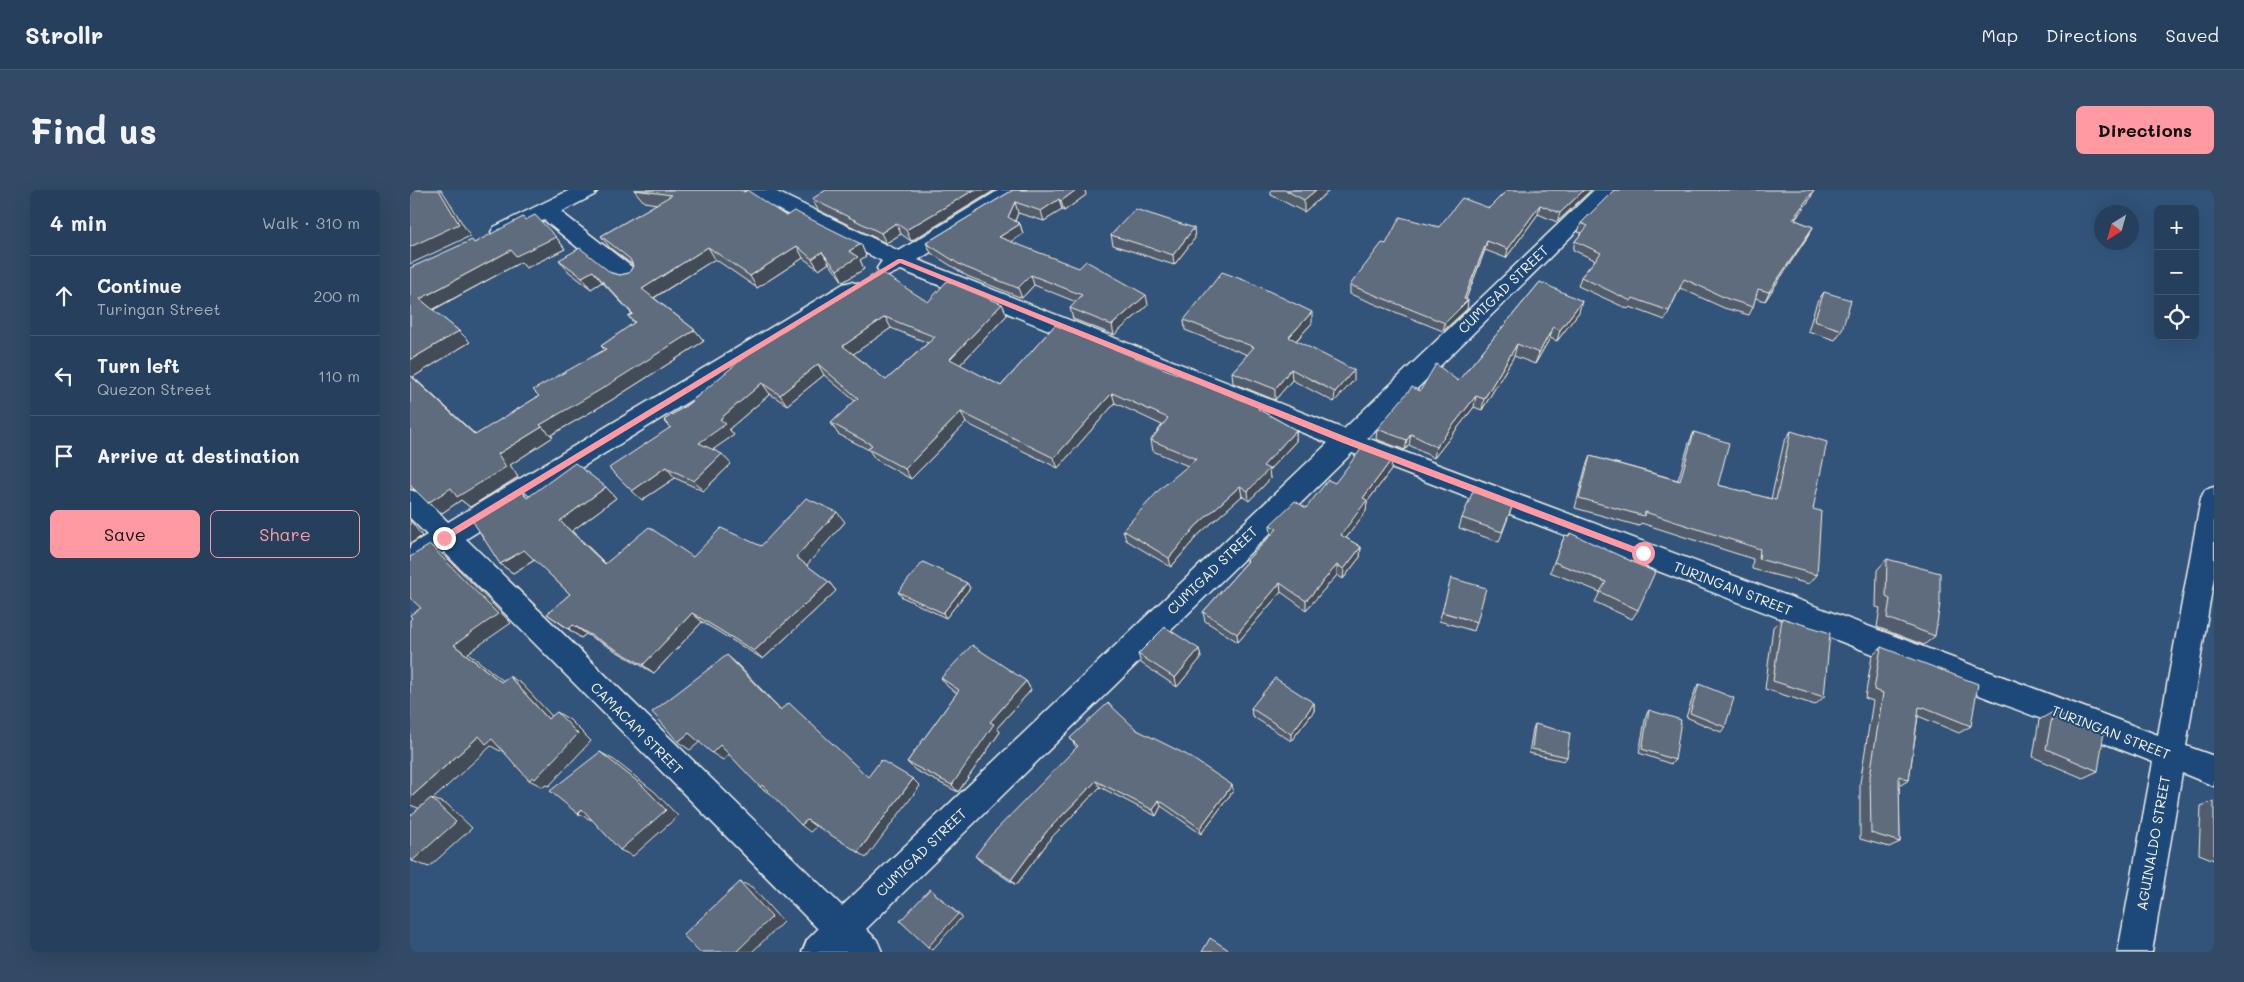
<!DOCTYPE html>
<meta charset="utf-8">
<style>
body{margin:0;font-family:Mali,sans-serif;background:#324a65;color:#f1f3f6}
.controls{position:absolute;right:15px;top:15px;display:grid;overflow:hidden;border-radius:8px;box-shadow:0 5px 20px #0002}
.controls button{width:45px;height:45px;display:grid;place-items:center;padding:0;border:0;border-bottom:1px solid #425872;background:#263f5c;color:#f1f3f6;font:25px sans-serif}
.compass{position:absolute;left:1684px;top:15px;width:45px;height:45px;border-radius:50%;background:#263f5c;box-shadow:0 5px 20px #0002;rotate:217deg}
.stop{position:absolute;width:15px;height:15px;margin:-11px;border:4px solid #ff9aa2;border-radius:50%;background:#fff}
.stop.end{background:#ff9aa2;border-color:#fff;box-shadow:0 1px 5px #0008}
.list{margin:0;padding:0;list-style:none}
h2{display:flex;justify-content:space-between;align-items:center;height:65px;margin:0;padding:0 20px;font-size:21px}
h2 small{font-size:16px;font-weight:400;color:#a4afbb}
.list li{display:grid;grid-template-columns:32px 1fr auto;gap:15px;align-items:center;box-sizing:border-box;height:80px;padding:0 20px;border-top:1px solid #425872}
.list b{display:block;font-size:19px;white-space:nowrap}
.list p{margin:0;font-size:16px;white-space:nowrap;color:#a4afbb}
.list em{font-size:16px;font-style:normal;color:#a4afbb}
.actions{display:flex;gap:10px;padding:15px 20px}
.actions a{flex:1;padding:11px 0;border:1px solid #ff9aa2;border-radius:8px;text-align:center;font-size:18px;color:#ff9aa2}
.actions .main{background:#ff9aa2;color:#111}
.icon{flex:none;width:28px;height:28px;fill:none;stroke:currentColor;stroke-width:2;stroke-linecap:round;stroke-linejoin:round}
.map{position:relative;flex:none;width:1804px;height:762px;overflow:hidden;border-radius:8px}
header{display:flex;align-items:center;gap:30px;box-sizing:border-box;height:70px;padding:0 25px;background:#263f5c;border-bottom:1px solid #425872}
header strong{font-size:24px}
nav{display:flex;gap:28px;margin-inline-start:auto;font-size:18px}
.intro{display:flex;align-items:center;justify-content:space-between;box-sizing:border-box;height:120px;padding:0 30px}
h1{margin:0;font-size:35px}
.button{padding:12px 22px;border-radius:8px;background:#ff9aa2;color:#111;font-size:18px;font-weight:700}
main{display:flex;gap:30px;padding:0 30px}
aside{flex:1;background:#263f5c;border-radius:8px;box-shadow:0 5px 20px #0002}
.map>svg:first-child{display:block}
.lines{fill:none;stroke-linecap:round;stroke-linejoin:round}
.street-casing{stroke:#f4f1e8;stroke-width:3}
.street{fill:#1f4a7a;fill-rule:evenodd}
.wall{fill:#515d6c;stroke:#f4f1e8;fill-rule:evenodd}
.shaded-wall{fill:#424c58;stroke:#f4f1e8}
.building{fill:#5e6c7e;stroke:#f4f1e8;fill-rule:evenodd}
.route{fill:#ff9aa2}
.labels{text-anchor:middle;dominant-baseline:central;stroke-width:4;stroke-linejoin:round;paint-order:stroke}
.street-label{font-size:14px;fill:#f4f1e8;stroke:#1f4a7a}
</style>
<header>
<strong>Strollr</strong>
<nav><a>Map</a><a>Directions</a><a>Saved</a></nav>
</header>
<div class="intro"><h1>Find us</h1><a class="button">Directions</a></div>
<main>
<aside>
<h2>4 min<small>Walk · 310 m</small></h2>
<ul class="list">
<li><svg class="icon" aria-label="ahead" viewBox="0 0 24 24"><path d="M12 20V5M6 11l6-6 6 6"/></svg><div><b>Continue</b><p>Turingan Street</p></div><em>200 m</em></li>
<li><svg class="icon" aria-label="left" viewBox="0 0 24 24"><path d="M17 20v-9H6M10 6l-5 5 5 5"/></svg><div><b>Turn left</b><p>Quezon Street</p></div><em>110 m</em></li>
<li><svg class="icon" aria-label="arrive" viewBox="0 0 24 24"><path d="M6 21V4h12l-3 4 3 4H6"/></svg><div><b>Arrive at destination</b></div></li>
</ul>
<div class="actions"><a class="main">Save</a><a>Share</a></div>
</aside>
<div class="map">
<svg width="1804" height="762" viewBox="0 0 1804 762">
<rect width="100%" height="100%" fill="#32547b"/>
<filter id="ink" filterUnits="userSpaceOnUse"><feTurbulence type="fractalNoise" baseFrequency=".02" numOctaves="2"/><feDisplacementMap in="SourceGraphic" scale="10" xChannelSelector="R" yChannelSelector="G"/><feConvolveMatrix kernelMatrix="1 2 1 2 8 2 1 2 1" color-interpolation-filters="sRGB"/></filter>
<g filter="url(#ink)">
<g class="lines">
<defs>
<g id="street">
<path d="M160 0H188L184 5 151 22 227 81 230 87 227 93 219 95 211 93 134 30 92 49 84 47 81 42 84 37Z"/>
<path d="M335 0H363L489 61 589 0H616L612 5 508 70 934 239 1184 0H1208L957 248 1748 545 1791 308 1795 300 1804 297V387L1776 556 1804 566V596L1772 583 1742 762H1708L1743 572 942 263 456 739 467 750 472 762H392L397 750 408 739 34 362 10 377 0 381V355L17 345 0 328V300L9 303 38 332 433 94 441 92 449 94 452 100 449 106 56 349 432 716 918 253 491 80 478 86 470 84 467 78 472 71 339 5Z"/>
</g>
</defs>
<!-- street casing -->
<use href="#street" class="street-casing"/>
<!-- street -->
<use href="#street" class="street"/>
</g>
<!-- wall -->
<g class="wall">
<path d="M224 0H330L376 26 451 54 456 66 450 70 454 79 433 92 419 73 409 80 393 68 347 98 305 69 244 108 285 140 294 151 200 211 141 245 143 247 100 275 108 287 60 317 51 310 32 323 18 313 6 300 0 299V78L64 53 115 30 146 47 155 59 116 78 111 72 23 120 49 141 60 152 3 187 66 245 129 206 195 160 191 156 224 133 218 126 222 124 192 92 181 99 159 82 149 70 210 85 219 83 223 76V75L200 58 191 46 247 14 234 12Z"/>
<path d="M585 0 501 51 491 44 476 53 408 20 402 9Z"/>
<path d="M603 0 676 5 654 21 652 20 634 31 608 23 605 31 610 34 613 44 601 52 738 115 704 145 663 129 660 118 666 112 624 95 612 108 557 86 521 63 516 53Z"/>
<path d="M861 0H920L894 22 861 5Z"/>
<path d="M1181 0 1147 32 1128 24 1096 68 1075 60 1056 109 1057 119 1033 141 940 104V95L976 54 1029 37 1079 18Z"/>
<path d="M1404 0 1400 9 1385 30 1403 37 1398 46 1355 111 1345 108 1343 117 1339 125 1314 118 1270 98 1255 130 1220 117 1218 119 1168 96 1171 87 1185 70 1163 60 1165 51 1172 43 1168 42 1171 33Z"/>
<path d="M701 45 785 48 764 75 703 55Z"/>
<path d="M1130 92 1169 122 1147 151 1140 148 1125 174 1104 166 1072 220 1064 217 1024 268 999 255 995 260 966 249 967 239 1010 201 1048 191Z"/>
<path d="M1414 102 1432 140 1425 150 1398 141 1407 112Z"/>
<path d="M518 112 592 114 597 125 550 175 591 196 645 135 850 220 886 240V251L859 280 860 289 839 311 832 306 788 345 761 377 716 350 713 340 778 276 743 261 741 250 752 235 705 213 648 278 556 233 501 289 465 269 459 260 428 244 421 233 445 211 414 185 377 215 360 204 319 239 324 245 303 259 321 274 293 301 265 288 232 310 260 238 254 230 277 215 397 128ZM481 138 518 153 476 190 443 164Z"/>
<path d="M774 130 902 133 886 151 944 190 924 212 882 190 865 210 823 193 822 182 838 165 775 140Z"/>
<path d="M1381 241 1403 319 1407 385 1399 394 1342 379 1343 369 1231 333 1229 336 1165 318 1176 276 1180 266 1268 290 1279 253 1284 242 1308 295 1361 309 1374 252Z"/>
<path d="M982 269 981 280 957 312 956 321 936 348 951 357 950 367 933 389 927 385 896 420 871 402 828 452 795 431 793 422 837 372V370L861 345 860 335 896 318 925 293Z"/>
<path d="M196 297 206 308 162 341 196 374 283 367 351 356 435 332 396 375 419 392 426 401 353 469 292 432 244 483 176 444 171 448 137 424 160 404 125 370 103 383 90 374 111 299 119 306Z"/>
<path d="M1102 317 1089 352 1049 338 1052 328Z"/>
<path d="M1160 343 1228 420 1222 429 1185 412 1190 402 1140 382 1155 345 1158 346Z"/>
<path d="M1477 369 1525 446 1514 455 1467 437 1470 418 1466 417 1467 380Z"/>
<path d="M557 393 560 398 536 428 492 407 488 402Z"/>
<path d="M1032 422 1067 432 1064 441 1029 431Z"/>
<path d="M1372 428 1414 507 1405 515 1355 499 1363 437Z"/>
<path d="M1471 457 1561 536 1549 543 1508 526 1499 590 1489 596 1490 652 1479 657 1450 649V593L1463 511 1455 508 1462 466Z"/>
<path d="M789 459 791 468 767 497 731 473 728 464Z"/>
<path d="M531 488 616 491 621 500 587 538 590 542 548 602 505 580 497 572 547 503 538 497Z"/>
<path d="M1289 494 1315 537 1311 542 1276 527 1286 498Z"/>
<path d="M904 513V521L881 551 842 526 841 518Z"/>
<path d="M1239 520 1265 570 1261 574 1229 563 1236 525Z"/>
<path d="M1643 522 1688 581 1673 588 1623 567 1629 530Z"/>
<path d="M1125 534 1157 567 1154 571 1119 563 1123 539Z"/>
<path d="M727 540 823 601 791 644 751 616 746 626 690 597 642 647 606 695 570 671 565 666 667 558 664 554 660 548Z"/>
<path d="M1804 611V670L1789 664 1791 616Z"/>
</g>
<!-- shaded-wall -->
<g class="shaded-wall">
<path d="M29 0H31L35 5 60 46 0 74V57Z"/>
<path d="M564 0H585L501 51 496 40Z"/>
<path d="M666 0H675L676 5 654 21 651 11Z"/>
<path d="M906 0H920L894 22V10Z"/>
<path d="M1174 0H1181L1147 32 1150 23Z"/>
<path d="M1404 0 1400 9 1378 38 1383 29Z"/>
<path d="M649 9 652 20 634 31 631 21Z"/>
<path d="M605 12 608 23 602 38 598 27Z"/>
<path d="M1130 15 1128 24 1096 68 1098 59Z"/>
<path d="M486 33 491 44 476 53 471 43Z"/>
<path d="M610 34 613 44 592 57 589 47Z"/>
<path d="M1403 37 1398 46 1355 111 1359 102Z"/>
<path d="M784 38 785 48 764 75 763 65Z"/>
<path d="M146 47 155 59 116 78 111 72 22 120 10 109 101 60Z"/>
<path d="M1077 51 1075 60 1054 114 1058 110 1057 119 1033 141 1035 133 1054 109Z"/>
<path d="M451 54 456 66 450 70 454 79 433 92 427 80 439 61Z"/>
<path d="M387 56 393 68 347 98 340 86Z"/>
<path d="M298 57 305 69 240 110 232 99Z"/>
<path d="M412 62 419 73 409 80 402 69Z"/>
<path d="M183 81 192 92 181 99 172 87Z"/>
<path d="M621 85 624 95 612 108 608 98Z"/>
<path d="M736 105 738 115 704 145 702 135Z"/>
<path d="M1172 111 1169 122 1147 151 1150 140Z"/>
<path d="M592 114 597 125 545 180 540 169Z"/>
<path d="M902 122V133L879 158V147Z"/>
<path d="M475 127 481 138 439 167 433 156Z"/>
<path d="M1143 137 1140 148 1125 174 1129 163Z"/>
<path d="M285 140 294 151 200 211 141 245 130 235Z"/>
<path d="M49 141 60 152 3 187 77 256 0 185V170Z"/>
<path d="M1107 154 1104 166 1072 220 1074 209Z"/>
<path d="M408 174 414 185 377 215 370 205Z"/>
<path d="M881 179 882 190 865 210V199Z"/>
<path d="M944 180V190L924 212 925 202Z"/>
<path d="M352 193 360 204 319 239 324 245 298 263 289 253 310 229Z"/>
<path d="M702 203 705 213 648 278 644 268Z"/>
<path d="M1066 206 1064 217 1024 268 1026 257Z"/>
<path d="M551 222 556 233 501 289 495 279Z"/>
<path d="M132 237 143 247 100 275 108 287 60 317 51 310 32 323 18 313 88 264Z"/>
<path d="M886 240V251L859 280 860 289 839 311 838 301 853 276Z"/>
<path d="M1001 244 999 255 995 260 997 250Z"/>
<path d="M312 264 321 274 293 301 284 291Z"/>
<path d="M982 269 981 280 957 312 956 321 931 355V345L953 308Z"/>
<path d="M256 277 265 288 232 310 222 301Z"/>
<path d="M830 296 832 306 788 345 761 377 759 368 786 336Z"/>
<path d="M196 297 206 308 162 341 206 384 195 374 150 331Z"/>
<path d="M111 299 123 310 117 308Z"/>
<path d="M427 322 435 332 395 377 386 367Z"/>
<path d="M0 330 12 346 0 354Z"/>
<path d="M20 355 36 367 101 433 58 463 105 500 91 492 44 455Z"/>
<path d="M951 357 950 367 933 389 934 379Z"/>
<path d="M114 360 126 369 103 383 90 374Z"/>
<path d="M927 375V385L896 420V411Z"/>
<path d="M419 392 426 401 353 469 344 461Z"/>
<path d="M557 393 560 398 536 428 533 423Z"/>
<path d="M870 393 871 402 828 452 827 444Z"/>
<path d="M282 423 292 432 244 483 233 475Z"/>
<path d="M163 435 176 444 171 448 159 439Z"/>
<path d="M789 459 791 468 767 497 765 488Z"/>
<path d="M317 465 327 474 379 528 370 520Z"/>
<path d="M99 486 112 494 151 536 138 529Z"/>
<path d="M616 491 621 500 587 538 590 542 548 602 542 595 580 532Z"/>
<path d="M904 513V521L881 551V544Z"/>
<path d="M147 522 160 530 181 551 139 596 136 595 133 597 119 590Z"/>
<path d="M279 543 291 551 280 560 268 552Z"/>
<path d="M69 546 82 549 96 557 90 561 81 556 23 609 38 615 62 638 19 677 2 671 11 619 0 615V608Z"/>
<path d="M310 555 321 563 313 570 302 563Z"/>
<path d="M190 562 204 570 245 602 268 626 223 666 210 660Z"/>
<path d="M503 589 510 596 456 668 448 662Z"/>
<path d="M686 591 690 597 642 647 606 695 601 690 637 641Z"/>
<path d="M352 595 363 602 360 604 350 597Z"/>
<path d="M822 595 823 601 791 644 790 638Z"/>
<path d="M749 610 751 616 746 626 743 620Z"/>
<path d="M172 619 186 626 182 630 168 624Z"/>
<path d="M397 630 406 637 400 642 391 635Z"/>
<path d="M330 692 342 697 373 732 342 762H326Z"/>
<path d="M520 699 552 727 522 760 518 757Z"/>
</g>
<!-- building -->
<g class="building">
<path d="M0 0H29L49 34 0 57Z"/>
<path d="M225 0H330L335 2 337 0 376 26 384 21 451 54 439 61 448 67 427 80 412 62 402 69 387 56 340 86 298 57 232 99 285 140 190 200 130 235 132 237 88 264 96 277 47 307 41 298 18 313 0 295V185L65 245 129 206 123 200 196 159 191 156 225 132 218 126 223 124 183 81 172 87 149 70 170 58 201 83 210 85 219 83 223 76 220 69 191 46 262 5Z"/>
<path d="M416 0H564L496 40 486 33 471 43 402 9Z"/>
<path d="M603 0H666L651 11 649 9 631 21 605 12 598 27 610 34 589 47 669 78 676 71 736 105 702 135 660 118 672 105 621 85 608 98 552 76 516 53Z"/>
<path d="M875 0H906L894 10Z"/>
<path d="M1097 0H1174L1150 23 1130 15 1098 59 1077 51 1054 109 1058 110 1035 133 940 95 972 53 976 54 990 27 1029 37 1052 8 1079 18Z"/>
<path d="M1204 0H1404L1383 29 1403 37 1359 102 1348 99 1343 117 1318 109 1274 89 1259 121 1223 108 1221 111 1171 87 1191 63 1165 51 1178 36 1171 33Z"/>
<path d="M725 19 784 38 763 65 701 45Z"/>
<path d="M125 25 146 47 106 66 101 60 10 109 49 141 0 170V78L62 50 64 53 113 27 115 30Z"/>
<path d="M469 81 518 112 537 91 592 114 540 169 591 196 645 135 850 217 848 219 886 240 853 276 859 279 838 301 830 296 786 336 759 368 713 340 750 299 786 269 741 250 758 228 702 203 644 268 551 222 495 279 458 259 462 255 421 233 448 208 408 174 370 205 352 193 310 229 316 234 289 253 312 264 284 291 256 277 222 301 199 278 261 237 254 230 277 215 346 157 395 127 397 128ZM475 127 525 147 476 190 433 156Z"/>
<path d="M812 82 842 93 902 122 879 147 944 180 925 202 881 179 865 199 822 182 844 157 774 130Z"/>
<path d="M1130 92 1172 111 1150 140 1143 137 1129 163 1107 154 1074 209 1066 206 1026 257 1001 244 997 250 967 239 1002 197 1010 201 1026 174 1048 191Z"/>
<path d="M1414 102 1441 110 1432 140 1404 131Z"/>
<path d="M1381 241 1417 252 1403 319 1411 321 1407 385 1349 369 1350 359 1235 322 1234 326 1169 308 1180 266 1270 291 1284 242 1319 253 1308 295 1366 310Z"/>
<path d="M952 258 982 269 953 308 957 310 931 345 951 357 934 379 927 375 896 411 870 393 827 444 793 422 838 371 837 370 867 339 860 335 885 311 896 318 918 290 925 293Z"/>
<path d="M165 273 196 297 150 331 195 374 239 337 283 367 311 338 351 356 396 308 427 322 386 367 419 392 344 461 282 423 233 475 163 435 159 439 137 424 160 404 114 360 90 374 62 330 111 299 117 308Z"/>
<path d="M1063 301 1102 317 1092 342 1052 328Z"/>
<path d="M1160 343 1245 382 1228 420 1190 402 1196 392 1144 372 1155 345 1159 346Z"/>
<path d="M20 355 88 424 44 455 91 492 99 486 138 529 147 522 168 544 125 589 123 587 119 590 82 549 76 554 69 546 0 608V430L2 428 0 425 11 418 0 408V367Z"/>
<path d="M1477 369 1530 383V414L1525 446 1477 428 1480 409 1476 407Z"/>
<path d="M513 372 557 393 533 423 488 402Z"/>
<path d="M1041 388 1076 398 1067 432 1032 422Z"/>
<path d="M1372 428 1420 443 1414 507 1363 491Z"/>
<path d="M755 437 789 459 765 488 728 464Z"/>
<path d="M562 455 616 491 580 532 584 534 542 595 497 572 549 500 531 488Z"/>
<path d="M1471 457 1568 494 1561 536 1514 517 1513 518 1509 517 1499 590 1489 586 1490 652 1461 643 1460 586 1473 503 1464 500Z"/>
<path d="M317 465 370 520 379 513 458 587 471 570 503 589 448 662 397 630 391 635 352 595 350 597 310 555 302 563 279 543 268 552 242 522Z"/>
<path d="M865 488 904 513 881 544 841 518Z"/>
<path d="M1289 494 1324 508 1315 537 1280 523Z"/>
<path d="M698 513 727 540 777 565 822 595 790 638 749 610 743 620 686 591 637 641 601 690 565 666 581 645 668 556 660 548Z"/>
<path d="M1239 520 1271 530 1265 570 1232 559Z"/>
<path d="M1643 522 1694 542 1688 581 1636 559Z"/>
<path d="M1125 534 1160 543 1157 567 1122 559Z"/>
<path d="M190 562 232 595 256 620 210 660 172 619 168 624 140 601Z"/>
<path d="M21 608 46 632 2 671 0 670V626Z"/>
<path d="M330 692 362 727 326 762H289L273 745Z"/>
<path d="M520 699 548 724 518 757 490 731Z"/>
<path d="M800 748 822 762H792Z"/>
</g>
</g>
<!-- route -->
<path class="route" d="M488 69H492L939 248 1236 361 1237 363 1236 366H1231L933 253 490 73 37 350H32V345Z"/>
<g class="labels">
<!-- street labels -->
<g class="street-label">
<text transform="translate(1093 99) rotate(-44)">CUMIGAD STREET</text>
<text transform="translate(802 380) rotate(-44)">CUMIGAD STREET</text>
<text transform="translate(1323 398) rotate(21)">TURINGAN STREET</text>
<text transform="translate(227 538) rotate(45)">CAMACAM STREET</text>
<text transform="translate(1701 542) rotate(21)">TURINGAN STREET</text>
<text transform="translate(1743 653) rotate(-80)">AGUINALDO STREET</text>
<text transform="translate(511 662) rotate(-44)">CUMIGAD STREET</text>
</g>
</g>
</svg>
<div class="controls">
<button>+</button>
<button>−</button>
<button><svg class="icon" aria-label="locate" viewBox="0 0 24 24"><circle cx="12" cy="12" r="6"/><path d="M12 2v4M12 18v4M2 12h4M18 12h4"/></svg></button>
</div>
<svg class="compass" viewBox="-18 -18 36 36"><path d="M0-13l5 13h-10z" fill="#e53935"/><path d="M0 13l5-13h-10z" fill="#a4afbb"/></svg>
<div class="stop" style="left:1233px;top:363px"></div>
<div class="stop end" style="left:34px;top:348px"></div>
</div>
</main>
